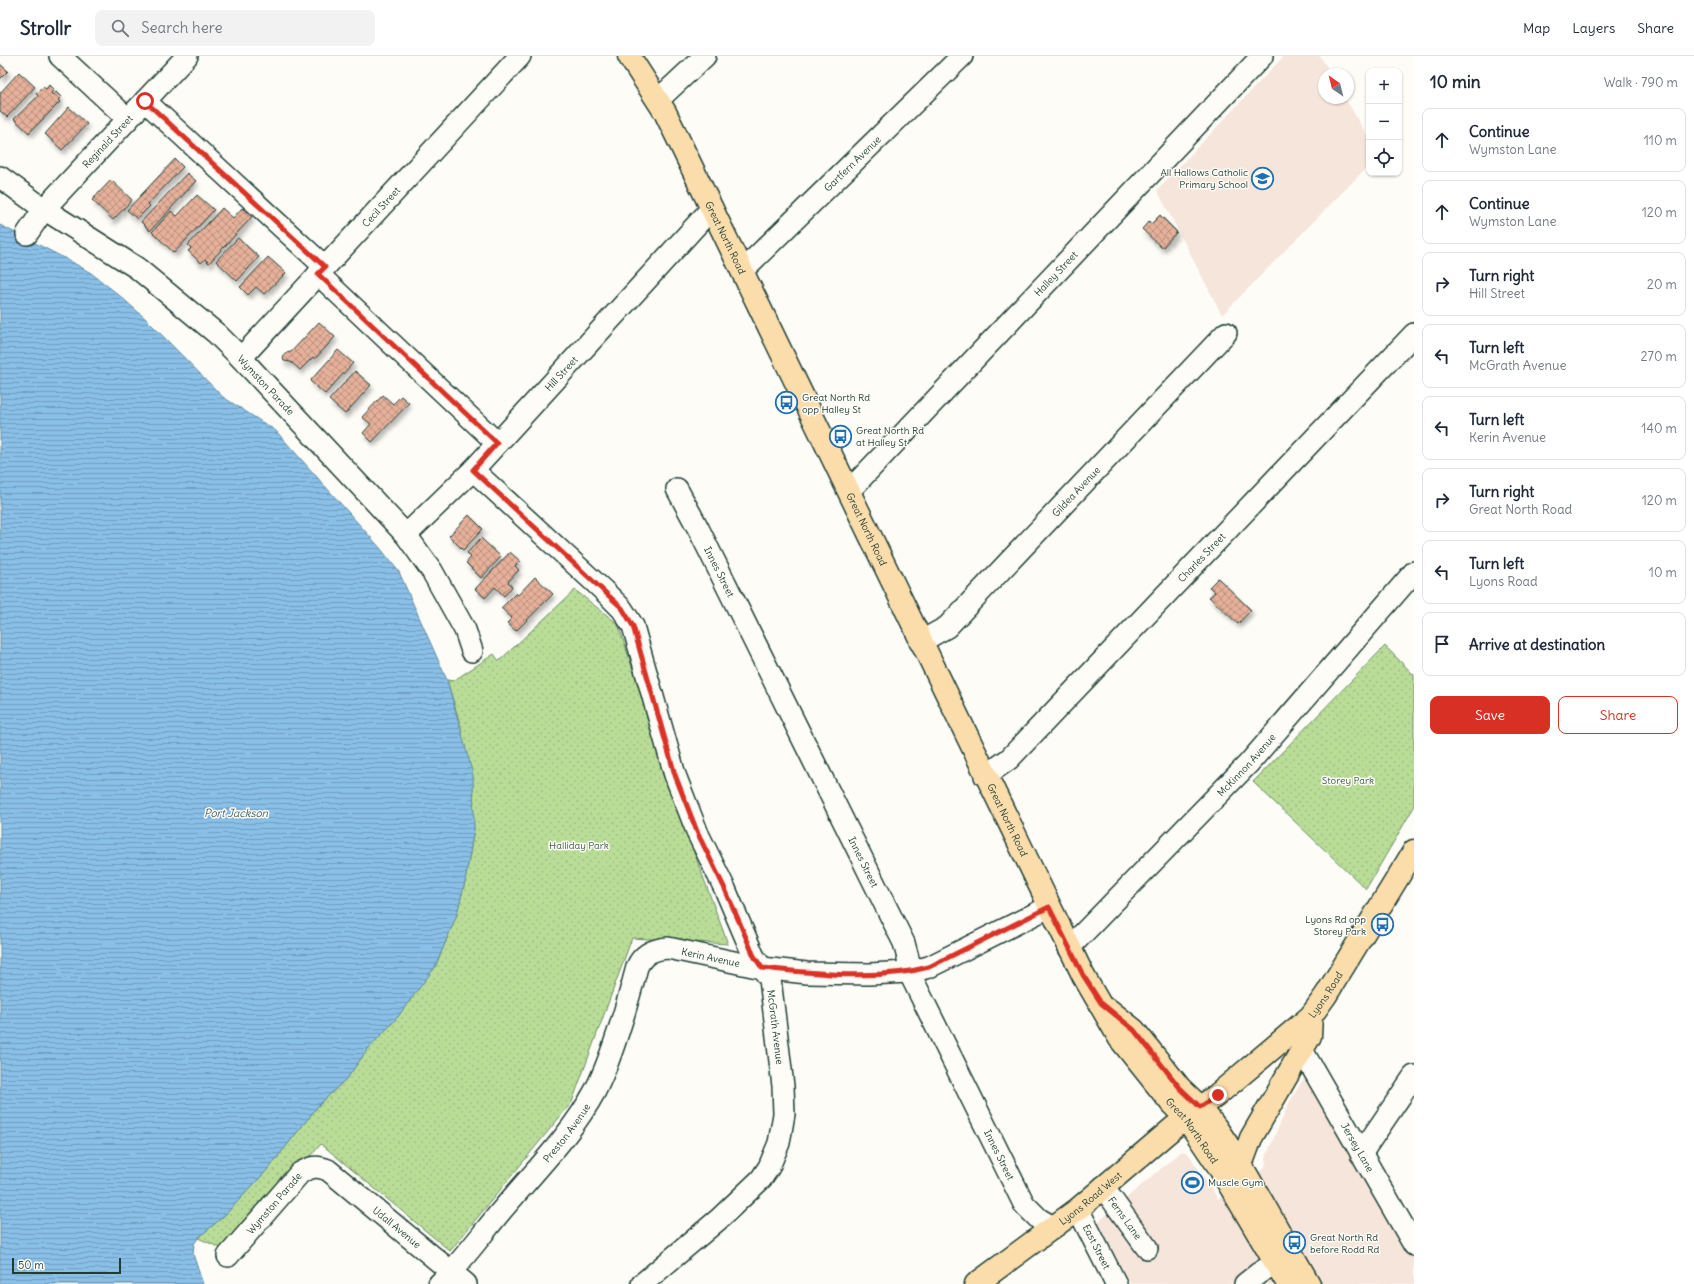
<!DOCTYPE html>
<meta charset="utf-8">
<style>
body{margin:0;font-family:Delius,sans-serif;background:#f2f2f3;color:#1f2937}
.controls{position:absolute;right:12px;top:12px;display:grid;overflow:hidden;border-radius:8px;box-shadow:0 1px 3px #0004}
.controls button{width:36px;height:36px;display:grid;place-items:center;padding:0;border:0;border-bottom:1px solid #e0e1e3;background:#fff;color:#1f2937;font:20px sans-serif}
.compass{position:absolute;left:1318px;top:12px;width:36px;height:36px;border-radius:50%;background:#fff;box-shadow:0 1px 3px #0004;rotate:325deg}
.scale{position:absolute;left:12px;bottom:10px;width:109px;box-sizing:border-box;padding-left:4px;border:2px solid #1f3d34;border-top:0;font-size:11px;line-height:14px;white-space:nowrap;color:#1f3d34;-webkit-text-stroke:3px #fdfcf7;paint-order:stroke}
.stop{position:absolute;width:12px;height:12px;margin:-9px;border:3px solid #d93025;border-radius:50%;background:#fff}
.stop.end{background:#d93025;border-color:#fff;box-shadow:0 1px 4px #0008}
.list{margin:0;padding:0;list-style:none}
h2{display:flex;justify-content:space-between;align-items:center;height:52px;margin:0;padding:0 16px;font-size:17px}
h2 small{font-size:13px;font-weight:400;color:#747a83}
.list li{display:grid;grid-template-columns:26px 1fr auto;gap:12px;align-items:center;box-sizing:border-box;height:64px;margin:0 8px 8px;padding:0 8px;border:1px solid #e0e1e3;border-radius:8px}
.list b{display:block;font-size:15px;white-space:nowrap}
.list p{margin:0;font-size:13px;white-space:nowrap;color:#747a83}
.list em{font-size:13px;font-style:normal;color:#747a83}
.actions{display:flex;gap:8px;padding:12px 16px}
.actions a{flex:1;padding:9px 0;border:1px solid #d93025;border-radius:8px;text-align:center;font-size:14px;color:#d93025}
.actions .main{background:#d93025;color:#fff}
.icon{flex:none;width:22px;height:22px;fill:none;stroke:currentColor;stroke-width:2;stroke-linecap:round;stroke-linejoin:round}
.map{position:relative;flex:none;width:1414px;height:1228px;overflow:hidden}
header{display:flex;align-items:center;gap:24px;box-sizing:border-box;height:56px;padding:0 20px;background:#fff;border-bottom:1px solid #e0e1e3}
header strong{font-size:19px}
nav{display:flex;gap:22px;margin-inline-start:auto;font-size:14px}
.search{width:280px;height:36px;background:#f2f2f3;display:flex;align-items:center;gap:10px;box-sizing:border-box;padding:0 14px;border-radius:8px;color:#747a83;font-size:15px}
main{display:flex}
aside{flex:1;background:#fff}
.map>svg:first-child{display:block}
.built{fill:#f6e5db}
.green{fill:url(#green-dots);stroke:#6c8c66}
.water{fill:url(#water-rules);stroke:#5f8ca0}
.building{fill:url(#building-cross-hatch);stroke:#1f3d34;filter:url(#shadow)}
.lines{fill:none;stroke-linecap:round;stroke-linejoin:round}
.minor-casing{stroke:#1f3d34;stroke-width:24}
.major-casing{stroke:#1f3d34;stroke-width:25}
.minor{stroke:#fdfcf7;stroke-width:21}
.major{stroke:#fbddab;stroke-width:22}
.route{stroke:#d93025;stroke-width:5}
.labels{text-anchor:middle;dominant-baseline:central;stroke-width:3;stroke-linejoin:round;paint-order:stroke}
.street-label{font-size:10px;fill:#1f3d34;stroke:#fdfcf7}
.poi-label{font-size:10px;fill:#1f3d34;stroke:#fdfcf7;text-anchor:start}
.park-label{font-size:10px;fill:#3e5d48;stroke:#fdfcf7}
.water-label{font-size:11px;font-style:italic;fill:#3a5e61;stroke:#fdfcf7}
</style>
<header>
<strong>Strollr</strong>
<div class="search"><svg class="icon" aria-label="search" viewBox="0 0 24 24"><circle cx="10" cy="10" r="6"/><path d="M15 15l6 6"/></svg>Search here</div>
<nav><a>Map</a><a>Layers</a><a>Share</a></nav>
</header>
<main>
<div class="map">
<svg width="1414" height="1228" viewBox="0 0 1414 1228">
<defs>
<pattern id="green-dots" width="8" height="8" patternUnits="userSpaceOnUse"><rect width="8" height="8" fill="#b9dc97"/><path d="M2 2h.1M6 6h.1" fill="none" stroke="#9fbe83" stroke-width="1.8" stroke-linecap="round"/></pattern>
<pattern id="water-rules" width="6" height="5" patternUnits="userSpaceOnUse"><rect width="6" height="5" fill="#8ac0e8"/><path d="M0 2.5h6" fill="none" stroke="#709dbd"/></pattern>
<pattern id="building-cross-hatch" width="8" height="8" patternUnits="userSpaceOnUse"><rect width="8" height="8" fill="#e6b09a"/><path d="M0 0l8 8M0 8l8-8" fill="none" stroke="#ba907e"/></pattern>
<filter id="shadow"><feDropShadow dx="2.5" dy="4.5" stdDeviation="2" flood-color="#0004"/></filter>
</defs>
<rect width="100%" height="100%" fill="#fdfcf7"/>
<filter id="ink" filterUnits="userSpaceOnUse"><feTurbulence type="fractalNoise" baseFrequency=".025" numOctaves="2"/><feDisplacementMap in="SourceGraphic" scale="8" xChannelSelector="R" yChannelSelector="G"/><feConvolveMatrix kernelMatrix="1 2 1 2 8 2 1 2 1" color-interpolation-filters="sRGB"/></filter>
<g filter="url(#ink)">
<!-- built -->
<g class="built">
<path d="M1284 0H1320L1331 18H1324V42H1345L1369 83V109L1222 259 1157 134Z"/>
<path d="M1308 1015 1414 1195V1228H1130L1098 1166 1182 1095 1188 1097 1218 1143 1265 1112 1267 1098 1289 1047Z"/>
</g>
<!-- green -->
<g class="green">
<path d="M575 534 618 568 685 772 728 888 632 882 572 1046 450 1195 321 1088 230 1196 198 1182 224 1160 268 1113 318 1050 348 1021 367 994 396 963 435 911 456 861 465 826 474 773 461 671 447 624 453 625 494 598 499 605Z"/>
<path d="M1385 590 1414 619V751L1366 833 1253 726Z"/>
</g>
<!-- water -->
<path class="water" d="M0 169 72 206 91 217 119 239 146 263 223 341 276 375 381 493 399 516 447 624 473 719 474 773 465 826 456 861 435 911 396 963 367 994 348 1021 318 1050 268 1113 224 1160 198 1182 194 1188 193 1198 203 1228H0Z"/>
<!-- building -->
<g class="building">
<path d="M0 8 8 15 0 23Z"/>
<path d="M19 16 35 31 7 61 0 55V37Z"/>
<path d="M49 29 54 34 51 37 53 39 56 36 61 41 58 44 60 46 29 77 14 63 38 40 36 38 43 31 46 33Z"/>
<path d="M69 51 87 68 62 94 45 78Z"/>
<path d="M175 103 183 111 148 148 150 150 137 163 127 154Z"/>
<path d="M187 117 196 125 150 175 141 166Z"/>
<path d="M111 124 132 144 113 164 92 144Z"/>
<path d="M197 139 214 154 174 197 152 176 171 155 177 160Z"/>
<path d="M222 152 233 162 242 152 252 161 209 207 205 203 201 207 188 195 191 192 188 189Z"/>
<path d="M1160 159 1177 176 1162 192 1142 173 1149 165 1151 168Z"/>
<path d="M238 182 259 201 237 225 216 205Z"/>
<path d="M268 201 286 217 264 238 256 231 248 239 240 231Z"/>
<path d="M319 266 335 281 315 303 313 301 300 314 291 306 284 305 283 302 285 297 291 296Z"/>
<path d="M338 294 353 307 325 338 310 325Z"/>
<path d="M355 315 371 329 345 358 329 344Z"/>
<path d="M383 339 393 348 401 340 409 347 372 386 363 377 371 368 362 361Z"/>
<path d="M469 459 483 473 463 494 449 480Z"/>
<path d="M481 482 501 501 481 522 466 507 471 501 467 497Z"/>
<path d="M510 496 520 505 515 510 519 514 508 526 512 531 504 540 495 531 485 542 475 533Z"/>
<path d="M535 521 553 538 516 575 507 567 512 562 501 552 516 537 518 539Z"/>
<path d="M1218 522 1251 554 1238 568 1209 541 1215 536 1209 531Z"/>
</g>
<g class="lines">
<defs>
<g id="minor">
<path d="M60 0 128 63"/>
<path d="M659 43 705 0"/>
<path d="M145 45 325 211"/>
<path id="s1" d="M0 121 44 153 137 212 217 278 241 302 406 479 432 515 465 574 472 595"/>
<path id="s2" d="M27 178 44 153 187 0"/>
<path id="s3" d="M742 215 962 0"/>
<path d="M318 218 497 387"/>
<path id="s4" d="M241 302 520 0"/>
<path id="s5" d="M473 414 603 534 622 553 633 570 675 719 698 778 725 833 754 901 770 923 783 1030 784 1058 779 1087 769 1111 761 1123 719 1163 642 1228"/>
<path id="s6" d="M677 433 698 472 904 887 908 902 909 916 1024 1148 1039 1163 1053 1171"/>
<path id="s7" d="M849 435 1262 0"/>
<path id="s8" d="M406 479 473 414 712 152"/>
<path id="s9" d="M920 586 947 571 1226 277"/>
<path id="s10" d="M985 720 1009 703 1414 278"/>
<path id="s11" d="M1069 892 1249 707 1414 516"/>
<path id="s12" d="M1302 994 1414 1189"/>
<path d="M1361 1098 1414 1020"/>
<path id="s13" d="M1103 1131 1147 1192"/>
<path id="s14" d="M1078 1153 1116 1228"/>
<path id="s15" d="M228 1200 300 1117C311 1111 316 1109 328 1114L466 1228"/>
<path id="s16" d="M439 1228C462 1206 481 1179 502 1154 533 1117 572 1078 595 1035 613 1000 627 949 637 911 643 897 654 893 668 892L762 912 807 917 869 918 909 916 929 911 1049 851"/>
<path d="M1245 1228 1259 1217 1291 1198"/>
</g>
<g id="major">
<path id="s17" d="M629 0 665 56 1083 919 1120 983 1172 1048 1186 1062 1217 1108 1288 1228"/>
<path d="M1109 954 1134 974 1180 1032 1200 1051 1217 1073 1241 1109 1309 1228"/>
<path d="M1241 1109 1251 1082 1310 980 1311 960"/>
<path id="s18" d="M976 1228 1078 1153 1173 1072 1217 1039 1311 960 1326 939 1414 795"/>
</g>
</defs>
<!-- minor casing -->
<use href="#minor" class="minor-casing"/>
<!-- major casing -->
<use href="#major" class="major-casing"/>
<!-- minor -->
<use href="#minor" class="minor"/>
<!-- major -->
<use href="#major" class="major"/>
</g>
</g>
<g class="lines" filter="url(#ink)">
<!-- route -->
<path class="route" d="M145 45 325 211 318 218 497 387 473 414 622 552 633 570 675 719 698 778 725 833 754 900 762 912C815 917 877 925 929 911L1049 851 1083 919 1101 947 1134 974 1180 1032 1200 1051 1218 1039"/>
</g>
<!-- icons -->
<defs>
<symbol id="school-ring" viewBox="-11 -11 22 22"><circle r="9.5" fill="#fdfcf7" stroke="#1f6fb2" stroke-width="1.5"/><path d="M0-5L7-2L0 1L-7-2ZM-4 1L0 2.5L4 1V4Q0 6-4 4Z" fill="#1f6fb2"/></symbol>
<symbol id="bus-ring" viewBox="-11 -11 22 22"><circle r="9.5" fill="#fdfcf7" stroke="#1f6fb2" stroke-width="1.5"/><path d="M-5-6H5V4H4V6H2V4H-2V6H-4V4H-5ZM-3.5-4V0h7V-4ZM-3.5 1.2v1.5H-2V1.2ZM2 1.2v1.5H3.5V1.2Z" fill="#1f6fb2"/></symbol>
<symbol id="stadium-ring" viewBox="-11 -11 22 22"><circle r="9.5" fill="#fdfcf7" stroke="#1f6fb2" stroke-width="1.5"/><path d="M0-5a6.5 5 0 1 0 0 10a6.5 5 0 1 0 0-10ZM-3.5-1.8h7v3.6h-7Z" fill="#1f6fb2"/></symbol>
</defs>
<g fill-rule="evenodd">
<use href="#school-ring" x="1250" y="110" width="25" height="25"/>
<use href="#bus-ring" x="774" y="334" width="25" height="25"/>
<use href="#bus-ring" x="828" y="368" width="25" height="25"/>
<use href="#bus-ring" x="1370" y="856" width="25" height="25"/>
<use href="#stadium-ring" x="1180" y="1114" width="25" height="25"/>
<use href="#bus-ring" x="1282" y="1174" width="25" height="25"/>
</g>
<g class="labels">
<!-- street labels -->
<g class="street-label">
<text stroke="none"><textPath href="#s2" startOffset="123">Reginald Street</textPath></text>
<text stroke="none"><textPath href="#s3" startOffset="154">Gartfern Avenue</textPath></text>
<text stroke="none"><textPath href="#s4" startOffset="206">Cecil Street</textPath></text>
<text stroke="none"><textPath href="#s17" startOffset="206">Great North Road</textPath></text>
<text stroke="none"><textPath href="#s7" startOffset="300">Halley Street</textPath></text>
<text stroke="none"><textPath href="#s8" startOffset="224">Hill Street</textPath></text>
<text stroke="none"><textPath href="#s1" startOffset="339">Wymston Parade</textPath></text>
<text stroke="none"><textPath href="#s9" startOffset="218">Gildea Avenue</textPath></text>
<text stroke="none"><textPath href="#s17" startOffset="530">Great North Road</textPath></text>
<text stroke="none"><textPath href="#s10" startOffset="308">Charles Street</textPath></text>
<text stroke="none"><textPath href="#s6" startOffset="93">Innes Street</textPath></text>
<text stroke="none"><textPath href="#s11" startOffset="255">McKinnon Avenue</textPath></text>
<text stroke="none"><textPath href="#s17" startOffset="853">Great North Road</textPath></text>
<text stroke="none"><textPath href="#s6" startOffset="417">Innes Street</textPath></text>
<text stroke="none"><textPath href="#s16" startOffset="462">Kerin Avenue</textPath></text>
<text stroke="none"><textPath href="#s18" startOffset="455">Lyons Road</textPath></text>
<text stroke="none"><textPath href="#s5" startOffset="653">McGrath Avenue</textPath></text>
<text stroke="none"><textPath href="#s17" startOffset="1216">Great North Road</textPath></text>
<text stroke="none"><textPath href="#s16" startOffset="198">Preston Avenue</textPath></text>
<text stroke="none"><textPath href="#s12" startOffset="112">Jersey Lane</textPath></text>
<text stroke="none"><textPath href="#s6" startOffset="741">Innes Street</textPath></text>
<text stroke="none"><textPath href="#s18" startOffset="143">Lyons Road West</textPath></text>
<text stroke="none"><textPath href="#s15" startOffset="70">Wymston Parade</textPath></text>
<text stroke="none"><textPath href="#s13" startOffset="38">Ferns Lane</textPath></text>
<text stroke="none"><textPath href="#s15" startOffset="229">Udall Avenue</textPath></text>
<text stroke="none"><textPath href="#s14" startOffset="42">East Street</textPath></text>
</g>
<!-- poi labels -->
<g class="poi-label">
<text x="1248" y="116" text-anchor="end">All Hallows Catholic<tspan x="1248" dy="12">Primary School</tspan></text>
<text x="802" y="341">Great North Rd<tspan x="802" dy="12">opp Halley St</tspan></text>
<text x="856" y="374">Great North Rd<tspan x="856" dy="12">at Halley St</tspan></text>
<text x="1366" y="863" text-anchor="end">Lyons Rd opp<tspan x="1366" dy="12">Storey Park</tspan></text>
<text x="1208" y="1126">Muscle Gym</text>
<text x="1310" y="1181">Great North Rd<tspan x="1310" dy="12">before Rodd Rd</tspan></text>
</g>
<!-- park labels -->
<g class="park-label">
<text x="1348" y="724">Storey Park</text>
<text x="579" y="789">Halliday Park</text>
</g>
<!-- water labels -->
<g class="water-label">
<text x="236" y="757">Port Jackson</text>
</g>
</g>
</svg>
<div class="controls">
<button>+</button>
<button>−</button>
<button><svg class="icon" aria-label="locate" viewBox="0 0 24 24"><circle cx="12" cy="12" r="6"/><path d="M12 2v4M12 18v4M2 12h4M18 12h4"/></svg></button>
</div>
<svg class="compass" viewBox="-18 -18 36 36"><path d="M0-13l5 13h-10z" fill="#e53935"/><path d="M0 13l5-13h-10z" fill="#747a83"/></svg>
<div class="scale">50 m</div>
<div class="stop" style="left:145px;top:45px"></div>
<div class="stop end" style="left:1218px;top:1039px"></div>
</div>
<aside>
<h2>10 min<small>Walk · 790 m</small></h2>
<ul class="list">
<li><svg class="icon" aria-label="ahead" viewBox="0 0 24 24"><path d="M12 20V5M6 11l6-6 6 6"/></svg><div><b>Continue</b><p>Wymston Lane</p></div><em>110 m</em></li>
<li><svg class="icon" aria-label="ahead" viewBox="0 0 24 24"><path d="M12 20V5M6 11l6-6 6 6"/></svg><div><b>Continue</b><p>Wymston Lane</p></div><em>120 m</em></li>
<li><svg class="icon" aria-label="right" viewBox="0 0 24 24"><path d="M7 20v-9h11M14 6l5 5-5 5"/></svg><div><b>Turn right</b><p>Hill Street</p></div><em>20 m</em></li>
<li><svg class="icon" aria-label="left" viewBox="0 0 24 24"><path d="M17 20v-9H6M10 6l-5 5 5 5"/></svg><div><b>Turn left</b><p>McGrath Avenue</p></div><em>270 m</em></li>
<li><svg class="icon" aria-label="left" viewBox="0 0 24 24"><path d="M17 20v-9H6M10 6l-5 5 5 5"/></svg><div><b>Turn left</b><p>Kerin Avenue</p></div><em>140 m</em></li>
<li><svg class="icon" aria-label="right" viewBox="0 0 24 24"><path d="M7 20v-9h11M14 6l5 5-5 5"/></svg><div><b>Turn right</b><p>Great North Road</p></div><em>120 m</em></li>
<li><svg class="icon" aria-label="left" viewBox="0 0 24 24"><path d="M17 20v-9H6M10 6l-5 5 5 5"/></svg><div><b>Turn left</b><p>Lyons Road</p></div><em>10 m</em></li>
<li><svg class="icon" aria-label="arrive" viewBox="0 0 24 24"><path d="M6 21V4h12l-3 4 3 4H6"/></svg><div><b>Arrive at destination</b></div></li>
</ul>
<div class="actions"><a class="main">Save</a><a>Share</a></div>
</aside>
</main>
